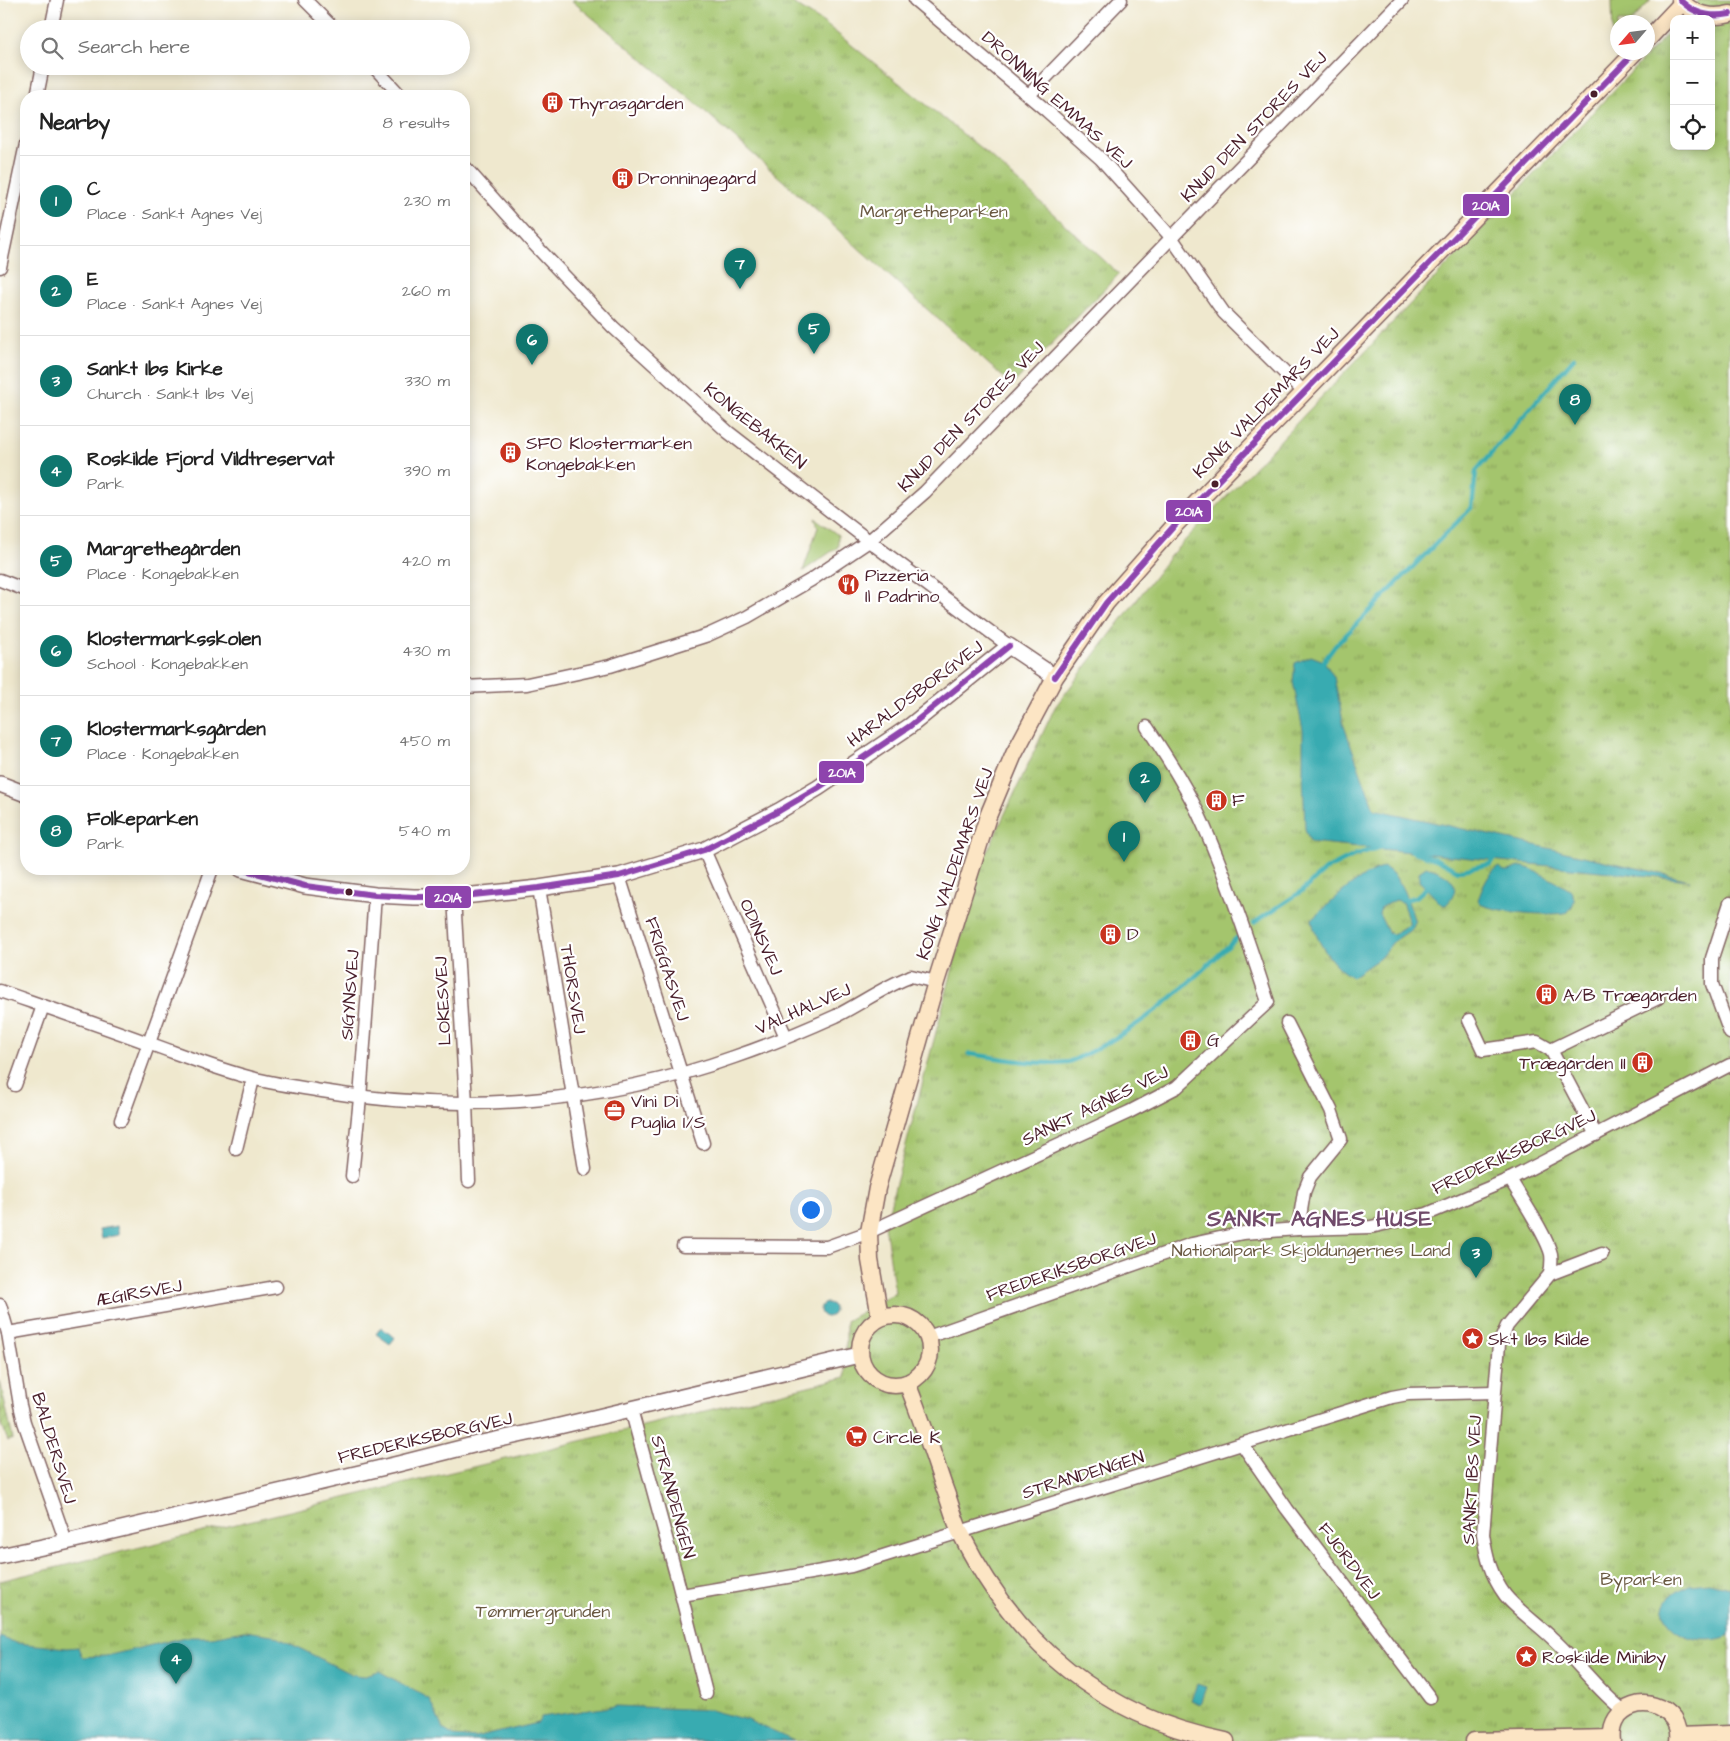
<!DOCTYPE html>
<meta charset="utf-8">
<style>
body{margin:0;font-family:"Architects Daughter",sans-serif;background:#f6f6f6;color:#222}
.controls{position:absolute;right:15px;top:15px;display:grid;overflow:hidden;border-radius:10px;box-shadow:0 2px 12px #0003}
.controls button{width:45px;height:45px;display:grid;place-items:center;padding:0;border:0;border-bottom:1px solid #e0e0e0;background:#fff;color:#222;font:25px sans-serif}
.compass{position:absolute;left:1610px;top:15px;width:45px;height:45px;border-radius:50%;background:#fff;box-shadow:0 2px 12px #0003;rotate:242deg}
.you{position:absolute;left:810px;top:1209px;width:18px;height:18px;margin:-12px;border:4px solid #fff;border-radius:50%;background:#1a73e8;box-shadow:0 0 0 8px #1a73e833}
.badge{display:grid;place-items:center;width:32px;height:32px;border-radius:50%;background:#0f766e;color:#fff;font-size:16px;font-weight:700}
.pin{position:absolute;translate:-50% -41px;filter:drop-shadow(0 1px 2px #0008)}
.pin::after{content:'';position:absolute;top:26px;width:18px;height:15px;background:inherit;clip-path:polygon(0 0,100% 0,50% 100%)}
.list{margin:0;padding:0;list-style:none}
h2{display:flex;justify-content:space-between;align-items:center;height:65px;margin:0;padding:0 20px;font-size:21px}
h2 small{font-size:16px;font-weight:400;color:#767676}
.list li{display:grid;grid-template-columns:32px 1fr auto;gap:15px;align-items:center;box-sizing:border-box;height:90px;padding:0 20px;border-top:1px solid #e0e0e0}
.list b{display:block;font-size:19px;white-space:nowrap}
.list p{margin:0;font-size:16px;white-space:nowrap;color:#767676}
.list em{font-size:16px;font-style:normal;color:#767676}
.icon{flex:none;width:28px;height:28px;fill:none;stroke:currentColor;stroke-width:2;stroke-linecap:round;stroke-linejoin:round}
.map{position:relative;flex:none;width:1730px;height:1741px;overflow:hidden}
.search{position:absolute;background:#fff;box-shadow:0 2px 12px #0003;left:20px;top:20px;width:450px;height:55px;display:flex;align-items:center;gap:12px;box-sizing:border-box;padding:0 18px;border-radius:28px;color:#767676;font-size:19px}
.panel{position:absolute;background:#fff;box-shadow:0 2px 12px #0003;left:20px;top:90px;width:450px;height:785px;border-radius:20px}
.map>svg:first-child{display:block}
.grass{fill:#a4c56d;stroke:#77724c}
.park{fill:url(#park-tufts);stroke:#77724c}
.garden{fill:url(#garden-furrows);stroke:#77724c}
.water{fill:#38abb1;stroke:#41656e;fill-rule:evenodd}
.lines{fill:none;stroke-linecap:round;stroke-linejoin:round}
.stream{stroke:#38abb1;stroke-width:4.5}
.minor-casing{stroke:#846564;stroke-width:15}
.tertiary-casing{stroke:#846564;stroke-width:18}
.secondary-casing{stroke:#846564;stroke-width:19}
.minor{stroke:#fff;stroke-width:12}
.tertiary{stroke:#fff;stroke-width:15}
.secondary{stroke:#fce5c4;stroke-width:16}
.bus-1-casing{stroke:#fff;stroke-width:10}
.bus-1{stroke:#8e44ad;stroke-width:6}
.bus-dot{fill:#4a1f2b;stroke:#fff;stroke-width:2}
.labels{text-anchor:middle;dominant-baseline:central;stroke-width:4.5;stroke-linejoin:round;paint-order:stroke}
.street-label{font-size:18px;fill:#4a1f2b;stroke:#fff}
.poi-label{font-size:18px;fill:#4a1f2b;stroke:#fff;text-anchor:start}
.park-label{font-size:18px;fill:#6a5942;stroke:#fff}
.district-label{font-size:22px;font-weight:bold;letter-spacing:1px;fill:#704a6a;stroke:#fff}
.line-badge{stroke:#fff;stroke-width:2}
.badge-label{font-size:14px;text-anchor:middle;font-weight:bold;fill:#fff}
</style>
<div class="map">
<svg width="1730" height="1741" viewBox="0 0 1730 1741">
<defs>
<pattern id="park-tufts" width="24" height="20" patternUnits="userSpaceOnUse" patternTransform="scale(1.25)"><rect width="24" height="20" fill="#a4c56d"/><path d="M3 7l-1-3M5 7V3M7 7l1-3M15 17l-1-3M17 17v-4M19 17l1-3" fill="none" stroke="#889f5a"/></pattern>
<pattern id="garden-furrows" width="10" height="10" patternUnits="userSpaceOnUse" patternTransform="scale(1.25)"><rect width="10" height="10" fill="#a4c56d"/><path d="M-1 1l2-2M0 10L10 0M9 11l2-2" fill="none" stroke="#889f5a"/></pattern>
</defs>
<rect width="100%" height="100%" fill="#fff"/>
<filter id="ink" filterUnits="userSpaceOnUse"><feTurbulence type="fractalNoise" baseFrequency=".02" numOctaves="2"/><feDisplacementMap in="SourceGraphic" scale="10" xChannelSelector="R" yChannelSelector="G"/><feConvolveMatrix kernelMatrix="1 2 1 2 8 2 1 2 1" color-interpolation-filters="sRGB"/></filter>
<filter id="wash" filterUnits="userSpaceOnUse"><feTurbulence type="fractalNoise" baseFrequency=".0096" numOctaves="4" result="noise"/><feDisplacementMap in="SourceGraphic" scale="20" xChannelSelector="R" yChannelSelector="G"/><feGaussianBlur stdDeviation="1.12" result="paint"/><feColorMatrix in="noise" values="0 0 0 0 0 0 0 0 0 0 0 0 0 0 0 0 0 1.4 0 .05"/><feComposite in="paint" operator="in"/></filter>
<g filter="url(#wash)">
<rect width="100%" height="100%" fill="#efe8ce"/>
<!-- grass -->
<g class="grass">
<path d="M1612 0H1651L1631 22H1618L1617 37 1613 42Z"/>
<path d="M815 518 838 535V547L803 571 818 527Z"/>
</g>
<!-- park -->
<g class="park">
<path d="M571 0H788L824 23 988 154 1119 274 1012 385 699 106Z"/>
<path d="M1700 0H1730V1741H0V1581L846 1377V1321L895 1293 885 1225 979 869 1055 707 1171 555 1674 27V146H1711V19H1682Z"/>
</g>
<!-- garden -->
<path class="garden" d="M0 1381 13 1439 8 1441 0 1421Z"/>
<!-- water -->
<g class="water">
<path d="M1311 656 1324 661 1334 677 1344 726 1374 809 1690 880 1310 842 1305 829 1303 774V730L1293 682 1295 663Z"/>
<path d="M1383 867C1400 873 1410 906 1415 922L1412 929 1393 942 1380 958 1352 977C1334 969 1314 939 1312 919L1347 888 1364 876ZM1396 900 1402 902 1409 921V924L1393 934 1388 932 1379 914 1381 907Z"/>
<path d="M1426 867C1446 872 1467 884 1446 905H1442L1419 881V872Z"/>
<path d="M1499 867C1508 877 1515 865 1525 867 1531 868 1567 887 1571 891 1571 892 1574 897 1574 898 1575 903 1571 908 1568 912 1550 917 1500 912 1482 905L1478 900C1482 889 1488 872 1499 867Z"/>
<path d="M117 1226 119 1235 102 1238 100 1229Z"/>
<circle cx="827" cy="1310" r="7"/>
<path d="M381 1327 395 1338 390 1344 376 1334Z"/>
<path d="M1709 1583 1730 1588V1635C1720 1640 1707 1641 1696 1639 1676 1636 1652 1616 1670 1597 1675 1592 1683 1587 1690 1585 1696 1584 1703 1584 1709 1583Z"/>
<path d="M244 1631 273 1635 351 1674 362 1676 379 1671 429 1699 443 1729 454 1736 475 1738 538 1723 541 1717 617 1706 710 1710 747 1720 794 1741H0V1637L16 1643 67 1648 78 1647 82 1657 106 1656 185 1637H211Z"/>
<path d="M1197 1684 1206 1687 1200 1704 1191 1700Z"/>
</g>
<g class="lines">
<!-- stream -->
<g class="stream">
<path d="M1324 661 1335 646 1472 507 1476 471 1574 358"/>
<path d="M1412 851 1436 859 1458 871 1490 864 1495 856"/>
<path d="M1408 899 1416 897 1426 888"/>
<path d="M1254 923 1302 891 1325 870 1355 855 1380 847"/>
<path d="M969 1054C1002 1058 1035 1066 1068 1062 1076 1060 1085 1054 1092 1051 1149 1023 1193 979 1239 936"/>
</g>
</g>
</g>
<g filter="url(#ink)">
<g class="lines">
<defs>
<g id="minor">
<path d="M305 0 334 29"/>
<path d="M915 0 1047 111 1101 159 1171 237 1224 313 1305 393"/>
<path d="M51 29 57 0"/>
<path d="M373 66 401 96"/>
<path d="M1029 95 1121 0"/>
<path d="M37 96 43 66"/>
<path d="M464 166 532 242 613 327 728 432 869 541 1009 646"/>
<path d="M0 267 26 144"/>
<path d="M0 580 26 590"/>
<path d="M464 687 527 684 610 666 708 635 747 617 811 580 869 541 925 492 1402 0"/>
<path d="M704 850 786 1037"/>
<path d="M619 876 703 1143"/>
<path d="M539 888 585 1169"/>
<path d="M454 897 466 1103 469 1181"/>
<path d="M1730 903 1712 958V984L1730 1033"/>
<path d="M0 991C49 1008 99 1025 148 1043 182 1055 216 1069 252 1078 274 1084 298 1087 322 1091 458 1114 603 1104 734 1057 769 1045 803 1031 836 1016 860 1004 882 988 907 978L911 976 936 982"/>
<path d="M1469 1020 1483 1050 1537 1042 1551 1050 1658 998"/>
<path d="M1287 1023 1331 1110 1341 1139 1310 1177 1304 1192 1298 1229"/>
<path d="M1551 1050 1596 1135"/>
<path d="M15 1085 43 1006"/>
<path d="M121 1120 212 869"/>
<path d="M236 1149 253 1079"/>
<path d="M352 1176 360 1098 375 895"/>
<path d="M1510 1179C1521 1198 1546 1234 1551 1254 1552 1261 1551 1268 1550 1274L1507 1326 1499 1344 1483 1534C1486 1556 1491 1576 1505 1595 1517 1610 1539 1625 1553 1639 1578 1662 1597 1690 1624 1711"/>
<path d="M683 1246 827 1247 869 1232 1129 1112 1177 1087 1268 1002C1249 943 1229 883 1204 826 1189 791 1168 759 1147 727"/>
<path d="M1550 1274 1602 1254"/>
<path d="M0 1305 8 1333 20 1405 24 1422 66 1542"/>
<path d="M8 1333 276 1287"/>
<path d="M928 1337 1192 1244 1243 1233 1298 1229 1371 1227 1427 1214 1510 1179 1730 1065"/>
<path d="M631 1409 678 1582 706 1693"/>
<path d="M1242 1444 1287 1509 1430 1698"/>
<path d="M682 1595 851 1566 1392 1397 1408 1394 1494 1392"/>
</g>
<g id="tertiary">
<path d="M0 784 26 794"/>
<path d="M241 869 305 886 375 895 414 897H454L539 888 619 876 704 850 779 811 818 788 910 726 1009 646 1055 677"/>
<path d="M0 1556 66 1542 398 1464 477 1444 551 1428 859 1355"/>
</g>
<g id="secondary">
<path d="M1680 0C1693 15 1712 19 1730 14"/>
<path d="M1648 39 1682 3"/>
<circle cx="895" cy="1350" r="35"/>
<path d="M880 1317 870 1260 869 1232 877 1188 936 982 988 816 1014 754 1055 677 1106 603 1174 526 1635 52"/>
<path d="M907 1383C921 1417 932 1452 944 1487 950 1502 954 1519 961 1534 1016 1644 1104 1718 1226 1741"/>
<path d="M1679 1736 1730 1734"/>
<path d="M1474 1741 1611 1738"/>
<path d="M1612 1741C1607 1705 1652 1691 1673 1719 1677 1725 1679 1734 1678 1741"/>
</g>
</defs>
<!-- minor casing -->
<use href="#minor" class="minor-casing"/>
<!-- tertiary casing -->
<use href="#tertiary" class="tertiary-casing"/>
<!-- secondary casing -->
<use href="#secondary" class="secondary-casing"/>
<!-- minor -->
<use href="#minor" class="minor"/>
<!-- tertiary -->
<use href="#tertiary" class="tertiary"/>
<!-- secondary -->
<use href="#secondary" class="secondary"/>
<defs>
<g id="bus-1">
<path d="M1680 0C1694 14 1710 18 1730 14"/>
<path d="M1055 677 1106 603 1174 526 1635 52"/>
<path d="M241 869 305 886 375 895 414 897H454L539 888 619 876 704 850 779 811 818 788 910 726 1009 646"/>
</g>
</defs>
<!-- bus-1 casing -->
<use href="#bus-1" class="bus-1-casing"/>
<!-- bus-1 -->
<use href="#bus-1" class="bus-1"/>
</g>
</g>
<!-- icons -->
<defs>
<symbol id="building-disc" viewBox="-11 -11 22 22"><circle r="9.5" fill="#c8321e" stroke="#fff"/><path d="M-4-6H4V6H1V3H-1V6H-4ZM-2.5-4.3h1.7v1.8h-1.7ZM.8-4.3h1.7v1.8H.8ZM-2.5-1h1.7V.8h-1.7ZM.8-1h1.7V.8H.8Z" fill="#fff"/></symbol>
<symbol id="restaurant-disc" viewBox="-11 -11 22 22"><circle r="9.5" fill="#c8321e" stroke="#fff"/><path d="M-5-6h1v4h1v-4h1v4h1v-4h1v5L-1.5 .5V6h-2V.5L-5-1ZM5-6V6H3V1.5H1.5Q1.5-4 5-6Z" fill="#fff"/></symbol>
<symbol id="office-disc" viewBox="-11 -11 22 22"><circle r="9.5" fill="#c8321e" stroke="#fff"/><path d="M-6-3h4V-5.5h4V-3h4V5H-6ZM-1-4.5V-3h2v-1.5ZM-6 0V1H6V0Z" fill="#fff"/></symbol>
<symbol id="sight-disc" viewBox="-11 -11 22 22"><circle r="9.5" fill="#c8321e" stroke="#fff"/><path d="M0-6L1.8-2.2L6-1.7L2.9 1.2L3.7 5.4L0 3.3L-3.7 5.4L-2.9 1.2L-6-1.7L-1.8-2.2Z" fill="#fff"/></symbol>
<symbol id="supermarket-disc" viewBox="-11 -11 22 22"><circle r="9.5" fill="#c8321e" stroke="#fff"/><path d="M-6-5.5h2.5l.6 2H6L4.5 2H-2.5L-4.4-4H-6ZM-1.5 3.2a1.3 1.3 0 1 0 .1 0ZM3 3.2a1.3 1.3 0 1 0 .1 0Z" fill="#fff"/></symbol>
</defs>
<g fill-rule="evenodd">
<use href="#building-disc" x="540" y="90" width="25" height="25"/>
<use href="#building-disc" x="610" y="166" width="25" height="25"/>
<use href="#building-disc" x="498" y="440" width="25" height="25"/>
<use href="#restaurant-disc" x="836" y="572" width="25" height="25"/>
<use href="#building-disc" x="1204" y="788" width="25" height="25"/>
<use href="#building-disc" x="1098" y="922" width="25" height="25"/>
<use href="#building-disc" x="1534" y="982" width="25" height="25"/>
<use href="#building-disc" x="1178" y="1028" width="25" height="25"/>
<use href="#building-disc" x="1630" y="1050" width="25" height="25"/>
<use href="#office-disc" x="602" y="1098" width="25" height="25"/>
<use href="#sight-disc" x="1460" y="1326" width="25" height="25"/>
<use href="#supermarket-disc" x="844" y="1424" width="25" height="25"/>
<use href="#sight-disc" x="1514" y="1644" width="25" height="25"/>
</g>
<!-- markers -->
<g class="bus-dot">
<circle cx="1594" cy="94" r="4.5"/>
<circle cx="1215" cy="484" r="4.5"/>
<circle cx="349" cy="892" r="4.5"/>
</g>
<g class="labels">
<!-- street labels -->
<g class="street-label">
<text transform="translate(1057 100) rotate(42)">DRONNING EMMAS VEJ</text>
<text transform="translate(1254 127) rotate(-46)">KNUD DEN STORES VEJ</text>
<text transform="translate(1266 403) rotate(-46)">KONG VALDEMARS VEJ</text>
<text transform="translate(971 417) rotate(-46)">KNUD DEN STORES VEJ</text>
<text transform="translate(755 426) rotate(39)">KONGEBAKKEN</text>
<text transform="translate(915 694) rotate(-37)">HARALDSBORGVEJ</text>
<text transform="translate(955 864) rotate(-71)">KONG VALDEMARS VEJ</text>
<text transform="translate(761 937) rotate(66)">ODINSVEJ</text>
<text transform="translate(667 969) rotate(72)">FRIGGASVEJ</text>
<text transform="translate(573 989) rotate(81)">THORSVEJ</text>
<text transform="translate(350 995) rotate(-86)">SIGYNSVEJ</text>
<text transform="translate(443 1001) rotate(-93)">LOKESVEJ</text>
<text transform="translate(803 1009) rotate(-24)">VALHALVEJ</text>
<text transform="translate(1095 1106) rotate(-26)">SANKT AGNES VEJ</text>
<text transform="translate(1514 1152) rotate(-25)">FREDERIKSBORGVEJ</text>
<text transform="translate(1071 1267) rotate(-19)">FREDERIKSBORGVEJ</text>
<text transform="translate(139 1293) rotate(-10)">ÆGIRSVEJ</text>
<text transform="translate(425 1438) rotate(-13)">FREDERIKSBORGVEJ</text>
<text transform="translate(54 1448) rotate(73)">BALDERSVEJ</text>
<text transform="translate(1083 1475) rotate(-17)">STRANDENGEN</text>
<text transform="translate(1472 1480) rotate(-87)">SANKT IBS VEJ</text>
<text transform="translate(673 1497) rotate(75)">STRANDENGEN</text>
<text transform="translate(1349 1561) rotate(53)">FJORDVEJ</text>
</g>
<!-- poi labels -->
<g class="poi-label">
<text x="569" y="103">Thyrasgården</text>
<text x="638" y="178">Dronningegård</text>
<text x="526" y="443">SFO Klostermarken<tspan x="526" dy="21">Kongebakken</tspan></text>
<text x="865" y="575">Pizzeria<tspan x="865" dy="21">Il Padrino</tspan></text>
<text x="1232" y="800">F</text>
<text x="1127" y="934">D</text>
<text x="1563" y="995">A/B Trægården</text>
<text x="1207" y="1040">G</text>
<text x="1626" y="1063" text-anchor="end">Trægården II</text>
<text x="631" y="1101">Vini Di<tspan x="631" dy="21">Puglia I/S</tspan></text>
<text x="1488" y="1339">Skt Ibs Kilde</text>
<text x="873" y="1437">Circle K</text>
<text x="1542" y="1657">Roskilde Miniby</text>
</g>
<!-- park labels -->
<g class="park-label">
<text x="934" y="211">Margretheparken</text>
<text x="1311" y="1250">Nationalpark Skjoldungernes Land</text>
<text x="1641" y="1579">Byparken</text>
<text x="543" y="1611">Tømmergrunden</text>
</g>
<!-- district labels -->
<g class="district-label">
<text x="1320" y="1219">SANKT AGNES HUSE</text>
</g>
</g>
<g class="line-badge">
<rect x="1462" y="193" width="48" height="24" rx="5" fill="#8e44ad"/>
<rect x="1165" y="499" width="47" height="24" rx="5" fill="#8e44ad"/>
<rect x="818" y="760" width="47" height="24" rx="5" fill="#8e44ad"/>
<rect x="424" y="885" width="48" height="24" rx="5" fill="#8e44ad"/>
</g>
<g class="badge-label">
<text x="1486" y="210">201A</text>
<text x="1189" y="516">201A</text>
<text x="842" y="777">201A</text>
<text x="448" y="902">201A</text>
</g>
</svg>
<div class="controls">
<button>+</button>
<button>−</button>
<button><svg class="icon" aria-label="locate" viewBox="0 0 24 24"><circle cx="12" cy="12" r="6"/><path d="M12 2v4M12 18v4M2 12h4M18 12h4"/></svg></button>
</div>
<svg class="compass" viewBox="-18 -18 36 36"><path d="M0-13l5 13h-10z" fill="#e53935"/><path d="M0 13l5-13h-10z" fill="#767676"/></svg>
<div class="you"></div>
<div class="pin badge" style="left:1124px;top:862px">1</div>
<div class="pin badge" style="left:1145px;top:803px">2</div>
<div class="pin badge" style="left:1476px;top:1278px">3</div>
<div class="pin badge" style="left:176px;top:1684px">4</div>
<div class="pin badge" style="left:814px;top:354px">5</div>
<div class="pin badge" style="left:532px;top:365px">6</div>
<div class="pin badge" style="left:740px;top:289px">7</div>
<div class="pin badge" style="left:1575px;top:425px">8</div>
<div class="search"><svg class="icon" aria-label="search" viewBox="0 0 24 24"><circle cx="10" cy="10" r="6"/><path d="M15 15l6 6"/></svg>Search here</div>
<section class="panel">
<h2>Nearby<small>8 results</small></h2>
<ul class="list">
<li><span class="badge">1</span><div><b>C</b><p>Place · Sankt Agnes Vej</p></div><em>230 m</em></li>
<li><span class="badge">2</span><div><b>E</b><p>Place · Sankt Agnes Vej</p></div><em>260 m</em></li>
<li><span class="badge">3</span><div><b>Sankt Ibs Kirke</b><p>Church · Sankt Ibs Vej</p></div><em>330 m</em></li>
<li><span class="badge">4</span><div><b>Roskilde Fjord Vildtreservat</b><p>Park</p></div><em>390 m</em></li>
<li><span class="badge">5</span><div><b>Margrethegården</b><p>Place · Kongebakken</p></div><em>420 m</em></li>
<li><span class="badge">6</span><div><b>Klostermarksskolen</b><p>School · Kongebakken</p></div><em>430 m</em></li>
<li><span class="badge">7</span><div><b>Klostermarksgården</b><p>Place · Kongebakken</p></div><em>450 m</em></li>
<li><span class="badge">8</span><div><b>Folkeparken</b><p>Park</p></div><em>540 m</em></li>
</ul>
</section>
</div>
